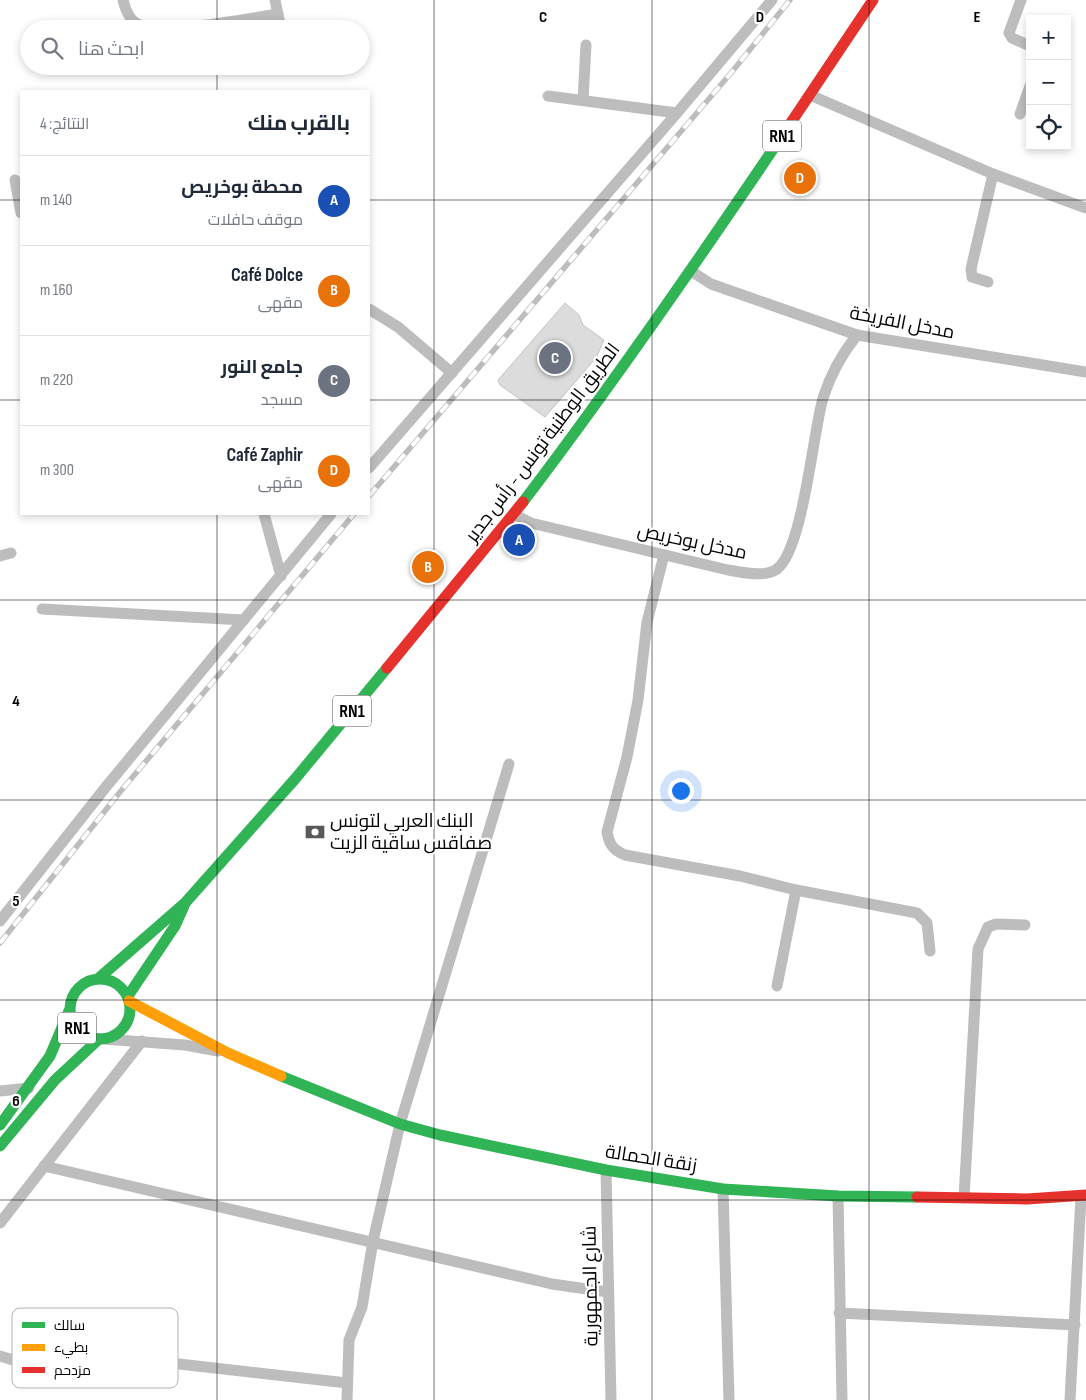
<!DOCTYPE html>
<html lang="ar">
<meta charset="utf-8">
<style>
body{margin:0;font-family:"Sofia Sans Condensed",Cairo,sans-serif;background:#f2f2f3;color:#1f2937;direction:rtl}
.controls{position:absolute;right:15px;top:15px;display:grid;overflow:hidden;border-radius:0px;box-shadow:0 2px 8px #0003}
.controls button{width:45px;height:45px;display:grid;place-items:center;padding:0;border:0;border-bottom:1px solid #e0e1e3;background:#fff;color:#1f2937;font:25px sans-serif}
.you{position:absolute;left:680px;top:790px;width:18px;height:18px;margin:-12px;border:4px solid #fff;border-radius:50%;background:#1a73e8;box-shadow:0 0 0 8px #1a73e833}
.badge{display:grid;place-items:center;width:32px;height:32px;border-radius:50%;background:#b45309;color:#fff;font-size:16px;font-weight:700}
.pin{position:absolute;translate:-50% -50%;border:2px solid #fff;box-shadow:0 1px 5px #0006}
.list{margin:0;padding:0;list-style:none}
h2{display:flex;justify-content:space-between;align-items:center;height:65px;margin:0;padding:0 20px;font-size:21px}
h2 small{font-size:16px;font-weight:400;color:#747a83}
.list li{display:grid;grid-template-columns:32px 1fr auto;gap:15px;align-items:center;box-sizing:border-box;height:90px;padding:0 20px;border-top:1px solid #e0e1e3}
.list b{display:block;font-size:19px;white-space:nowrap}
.list p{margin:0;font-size:16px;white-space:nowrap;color:#747a83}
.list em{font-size:16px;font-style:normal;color:#747a83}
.icon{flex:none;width:28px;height:28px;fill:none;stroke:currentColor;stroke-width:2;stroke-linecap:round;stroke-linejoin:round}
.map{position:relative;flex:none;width:1086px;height:1400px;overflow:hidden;direction:ltr}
.search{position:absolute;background:#fff;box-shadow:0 2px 8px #0003;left:20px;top:20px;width:350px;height:55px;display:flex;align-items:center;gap:12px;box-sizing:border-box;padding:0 18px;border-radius:28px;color:#747a83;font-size:19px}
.panel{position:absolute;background:#fff;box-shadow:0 2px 8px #0003;left:20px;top:90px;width:350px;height:425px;border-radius:0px;direction:rtl}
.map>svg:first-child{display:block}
.building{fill:#dcdcdc;stroke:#c4c4c4}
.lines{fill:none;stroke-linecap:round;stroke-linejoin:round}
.street{stroke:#bdbdbd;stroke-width:11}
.fast{stroke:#30b455;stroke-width:11}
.slow{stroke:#ff9f0a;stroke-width:11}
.jam{stroke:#e5322d;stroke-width:11}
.rail-casing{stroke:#bdbdbd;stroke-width:5.5}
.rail{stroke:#fff;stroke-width:4;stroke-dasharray:11;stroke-linecap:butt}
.grid{fill:none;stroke:#000;stroke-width:1;stroke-opacity:0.55}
.labels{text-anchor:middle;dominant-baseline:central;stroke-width:4.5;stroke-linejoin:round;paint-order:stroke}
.shield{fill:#fff;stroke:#4c4c4c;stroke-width:1}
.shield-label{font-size:18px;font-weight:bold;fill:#000}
.street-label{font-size:19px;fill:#000;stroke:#fff}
.poi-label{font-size:19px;fill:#000;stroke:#fff;text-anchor:start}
.key{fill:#fff;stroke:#b2b2b2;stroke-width:1}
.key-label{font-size:14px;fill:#000}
.grid-label{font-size:16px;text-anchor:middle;font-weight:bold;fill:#000;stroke:#fff;stroke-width:4.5;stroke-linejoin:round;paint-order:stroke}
</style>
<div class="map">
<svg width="1086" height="1400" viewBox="0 0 1086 1400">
<rect width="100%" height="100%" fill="#fff"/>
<!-- building -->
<path class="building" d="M565 303 579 315 583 325 604 340 596 358 545 417 500 385 498 380Z"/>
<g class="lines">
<!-- street -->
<g class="street">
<path d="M123 0C125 8 129 19 136 23 159 37 249 18 278 14"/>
<path d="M275 0 281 29"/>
<path d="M1021 0 1009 33 1012 38 1030 46"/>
<path d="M289 66 290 67"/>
<path d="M810 95 993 174 1086 208"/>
<path d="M548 96 677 113"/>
<path d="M583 100 586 45"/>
<path d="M1020 114 1030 86"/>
<path d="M15 180 21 213"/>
<path d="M691 271 711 284 857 335 1086 372"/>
<path d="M988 282 972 277 971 269 993 174"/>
<path d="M369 309 398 327 452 373"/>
<path d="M369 468 677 113 772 0"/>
<path d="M264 514 281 576"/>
<path d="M514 514 531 523 728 570C742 572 764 578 777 569 803 550 813 432 823 398 831 373 841 355 857 335"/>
<path d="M664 555 647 622 638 700 627 757 607 832C609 844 613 850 625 855L740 876 796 890 777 986"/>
<path d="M0 556 11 553"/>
<path d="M42 609 244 620"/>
<path d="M796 890 917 913 927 923 930 951"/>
<path d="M0 921 105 788 331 514"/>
<path d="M103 1039 185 1045 218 1051"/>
<path d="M0 1091 29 1088"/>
<path d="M44 1166 552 1284 608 1292"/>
<path d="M606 1170 611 1400"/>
<path d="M723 1189 729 1400"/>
<path d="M838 1196 842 1400"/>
<path d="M964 1198 978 949 988 927 996 924 1025 925"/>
<path d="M0 1223 142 1041"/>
<path d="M839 1313 1075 1325"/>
<path d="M0 1356 43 1369 81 1373 101 1371 153 1361 347 1383"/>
<path d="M347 1400 349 1340 362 1307 373 1241 400 1124 509 764"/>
<path d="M1070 1400 1081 1197"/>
</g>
<!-- fast -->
<g class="fast">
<path d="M523 502C613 384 697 262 780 139"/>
<path d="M99 978 185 903 295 779 387 668"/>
<circle cx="100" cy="1009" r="30"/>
<path d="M128 996 175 926 184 906"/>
<path d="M281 1076 400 1124 440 1135 606 1170 723 1189 838 1196 917 1197"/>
<path d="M0 1125 50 1056 69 1011"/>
<path d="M0 1146 55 1080 99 1039"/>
</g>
<!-- slow -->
<path class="slow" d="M129 1001 228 1053 281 1076"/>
<!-- jam -->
<g class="jam">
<path d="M780 139 873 0"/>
<path d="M387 668 523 502"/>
<path d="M917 1197 1027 1199 1086 1195"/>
</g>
<defs>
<g id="rail">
<path d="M369 496 731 73 790 0"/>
<path d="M0 943 120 792 354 514"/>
</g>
</defs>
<!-- rail casing -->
<use href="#rail" class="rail-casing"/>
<!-- rail -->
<use href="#rail" class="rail"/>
</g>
<!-- grid -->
<path class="grid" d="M217 0V29M434 0V1400M652 0V1400M869 0V1400M217 66V91M0 200H21M369 200H1086M0 400H21M369 400H1086M217 514V1400M0 600H1086M0 800H1086M0 1000H1086M0 1200H1086"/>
<!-- icons -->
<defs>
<symbol id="bank-bare" viewBox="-9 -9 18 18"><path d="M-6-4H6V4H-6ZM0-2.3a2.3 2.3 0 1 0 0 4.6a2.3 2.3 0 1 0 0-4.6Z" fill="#595959" stroke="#fff" stroke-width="2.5" paint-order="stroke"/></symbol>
</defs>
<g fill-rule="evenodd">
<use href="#bank-bare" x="301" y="818" width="28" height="28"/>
</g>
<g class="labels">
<!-- shield labels -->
<g class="shield">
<rect x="763" y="120.5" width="38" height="31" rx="4"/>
<rect x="333" y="695.5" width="38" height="31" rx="4"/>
<rect x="58" y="1012.5" width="38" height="31" rx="4"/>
</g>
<g class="shield-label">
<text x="782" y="136">RN1</text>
<text x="352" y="711">RN1</text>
<text x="77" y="1028">RN1</text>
</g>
<!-- street labels -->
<g class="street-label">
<text transform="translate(902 323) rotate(11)">مدخل الفريخة</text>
<text transform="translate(543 443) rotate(-53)">الطريق الوطنية تونس - رأس جدير</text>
<text transform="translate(692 542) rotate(12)">مدخل بوخريص</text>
<text transform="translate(651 1159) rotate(9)">زنقة الحمالة</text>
<text transform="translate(591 1286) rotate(-91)">شارع الجمهورية</text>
</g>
<!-- poi labels -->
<g class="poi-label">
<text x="330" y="821">البنك العربي لتونس<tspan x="330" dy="22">صفاقس ساقية الزيت</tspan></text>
</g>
</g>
<!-- legend -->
<rect x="12" y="1308" width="166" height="80" rx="8" class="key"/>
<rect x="22" y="1322" width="23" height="6" fill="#30b455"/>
<rect x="22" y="1344" width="23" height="7" fill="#ff9f0a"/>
<rect x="22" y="1367" width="23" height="6" fill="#e5322d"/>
<g class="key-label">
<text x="54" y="1330">سالك</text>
<text x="54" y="1352">بطيء</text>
<text x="54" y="1375">مزدحم</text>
</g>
<g class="grid-label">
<text x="543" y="22">C</text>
<text x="760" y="22">D</text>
<text x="977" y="22">E</text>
<text x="16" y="706">4</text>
<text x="16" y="906">5</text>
<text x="16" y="1106">6</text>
</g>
</svg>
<div class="controls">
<button>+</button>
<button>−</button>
<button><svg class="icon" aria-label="locate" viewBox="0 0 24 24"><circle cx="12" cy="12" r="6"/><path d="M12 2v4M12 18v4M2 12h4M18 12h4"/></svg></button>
</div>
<div class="you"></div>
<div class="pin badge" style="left:519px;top:540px;background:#1a4fb4">A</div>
<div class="pin badge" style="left:428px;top:567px;background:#e8710a">B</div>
<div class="pin badge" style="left:555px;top:358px;background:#6b7280">C</div>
<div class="pin badge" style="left:800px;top:178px;background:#e8710a">D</div>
<div class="search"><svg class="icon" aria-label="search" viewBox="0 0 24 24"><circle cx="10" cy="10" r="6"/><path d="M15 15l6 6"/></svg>ابحث هنا</div>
<section class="panel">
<h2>بالقرب منك<small>النتائج: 4</small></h2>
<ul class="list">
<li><span class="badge" style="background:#1a4fb4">A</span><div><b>محطة بوخريص</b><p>موقف حافلات</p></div><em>140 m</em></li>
<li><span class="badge" style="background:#e8710a">B</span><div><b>Café Dolce</b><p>مقهى</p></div><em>160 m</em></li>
<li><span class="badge" style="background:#6b7280">C</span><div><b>جامع النور</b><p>مسجد</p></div><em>220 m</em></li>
<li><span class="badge" style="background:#e8710a">D</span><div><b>Café Zaphir</b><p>مقهى</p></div><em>300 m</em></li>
</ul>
</section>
</div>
